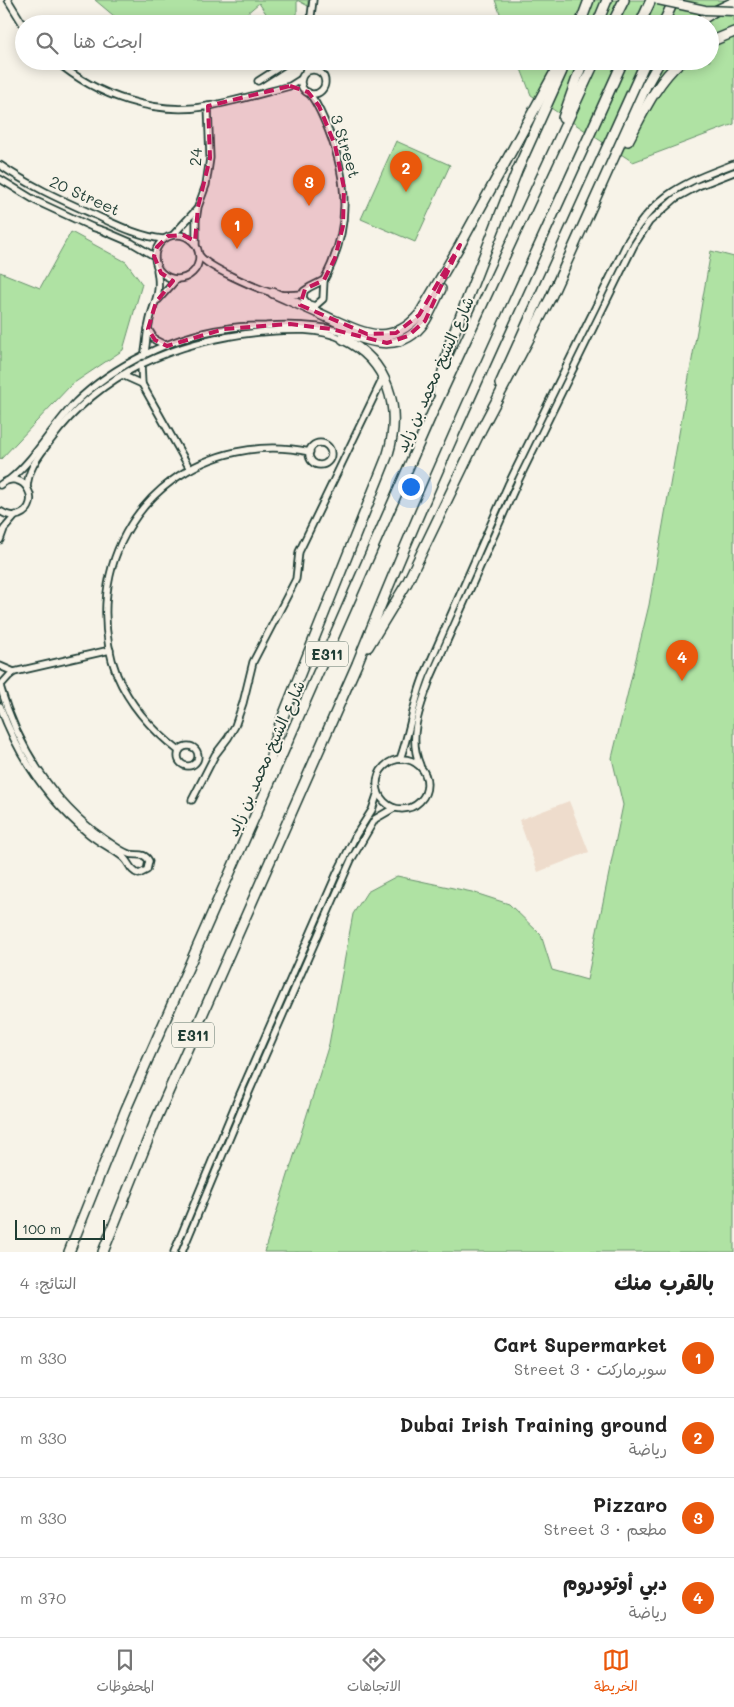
<!DOCTYPE html>
<html lang="ar">
<meta charset="utf-8">
<style>
body{margin:0;font-family:Mali,"Playpen Sans Arabic",sans-serif;background:#f2f2f2;color:#222;direction:rtl}
.scale{position:absolute;left:15px;bottom:12px;width:90px;box-sizing:border-box;padding-left:5px;border:2px solid #1f3d34;border-top:0;font-size:14px;line-height:18px;white-space:nowrap;color:#1f3d34;-webkit-text-stroke:4px #f7f3e8;paint-order:stroke}
.you{position:absolute;left:410px;top:486px;width:18px;height:18px;margin:-12px;border:4px solid #fff;border-radius:50%;background:#1a73e8;box-shadow:0 0 0 8px #1a73e833}
.badge{display:grid;place-items:center;width:32px;height:32px;border-radius:50%;background:#ea580c;color:#fff;font-size:16px;font-weight:700}
.pin{position:absolute;translate:-50% -41px;filter:drop-shadow(0 1px 2px #0008)}
.pin::after{content:'';position:absolute;top:26px;width:18px;height:15px;background:inherit;clip-path:polygon(0 0,100% 0,50% 100%)}
.list{margin:0;padding:0;list-style:none}
h2{display:flex;justify-content:space-between;align-items:center;height:65px;margin:0;padding:0 20px;font-size:21px}
h2 small{font-size:16px;font-weight:400;color:#767676}
.list li{display:grid;grid-template-columns:32px 1fr auto;gap:15px;align-items:center;box-sizing:border-box;height:80px;padding:0 20px;border-top:1px solid #e0e0e0}
.list b{display:block;font-size:19px;white-space:nowrap}
.list p{margin:0;font-size:16px;white-space:nowrap;color:#767676}
.list em{font-size:16px;font-style:normal;color:#767676}
.icon{flex:none;width:28px;height:28px;fill:none;stroke:currentColor;stroke-width:2;stroke-linecap:round;stroke-linejoin:round}
.map{position:relative;flex:none;width:734px;height:1252px;overflow:hidden;direction:ltr}
.search{position:absolute;background:#fff;box-shadow:0 2px 12px #0003;left:15px;right:15px;top:15px;height:55px;display:flex;align-items:center;gap:12px;box-sizing:border-box;padding:0 18px;border-radius:28px;color:#767676;font-size:19px}
.sheet{height:385px;background:#fff}
nav{display:flex;justify-content:space-around;align-items:center;box-sizing:border-box;height:70px;border-top:1px solid #e0e0e0;background:#fff;font-size:14px;color:#767676}
nav a{display:grid;justify-items:center;gap:2px}
nav .on{color:#ea580c}
.map>svg:first-child{display:block}
.built{fill:#eedccc}
.green{fill:#afe2a3;stroke:#67906c}
.lines{fill:none;stroke-linecap:round;stroke-linejoin:round}
.minor-casing{stroke:#1f3d34;stroke-width:9}
.highway-casing{stroke:#1f3d34;stroke-width:12}
.minor{stroke:#f7f3e8;stroke-width:5.5}
.highway{stroke:#f7f3e8;stroke-width:9}
.major-bridge-casing{stroke:#1f3d34;stroke-width:11;stroke-linecap:butt}
.major-bridge{stroke:#f7f3e8;stroke-width:8}
.marked{fill:#c2185b;fill-opacity:0.2;stroke:#c2185b;stroke-width:4;stroke-dasharray:10 6;stroke-linejoin:round}
.labels{text-anchor:middle;dominant-baseline:central;stroke-width:4;stroke-linejoin:round;paint-order:stroke}
.shield{fill:#f7f3e8;stroke:#60746a;stroke-width:1}
.shield-label{font-size:15px;font-weight:bold;fill:#1f3d34}
.street-label{font-size:16px;fill:#1f3d34;stroke:#f7f3e8}
</style>
<div class="map">
<svg width="734" height="1252" viewBox="0 0 734 1252">
<rect width="100%" height="100%" fill="#f7f3e8"/>
<filter id="ink" filterUnits="userSpaceOnUse"><feTurbulence type="fractalNoise" baseFrequency=".02" numOctaves="2"/><feDisplacementMap in="SourceGraphic" scale="10" xChannelSelector="R" yChannelSelector="G"/><feConvolveMatrix kernelMatrix="1 2 1 2 8 2 1 2 1" color-interpolation-filters="sRGB"/></filter>
<g filter="url(#ink)">
<!-- built -->
<path class="built" d="M569 801 589 852 538 872 519 820Z"/>
<!-- green -->
<g class="green">
<path d="M95 0H308V6L297 0V24H273L259 3 246 14 226 24H128L114 16Z"/>
<path d="M495 0H734V124L633 162 531 95 518 61H710V24H504Z"/>
<path d="M396 141 450 165 415 242 361 219Z"/>
<path d="M71 232 126 262 142 284 123 350 71 385 0 460V272L40 288Z"/>
<path d="M711 251 734 257V1252H264L329 1044 353 914 367 892 397 876 472 892 509 904 541 935 552 970 587 980 623 805 612 758 649 605Z"/>
</g>
<g class="lines">
<defs>
<g id="minor">
<path d="M8 0 24 26"/>
<path d="M310 24 313 0"/>
<path d="M56 61C97 96 155 116 209 106 236 101 263 93 290 86L301 79"/>
<circle cx="313" cy="82" r="12"/>
<path d="M305 73 308 61"/>
<path d="M258 81 283 65 285 61"/>
<path d="M308 92C318 103 322 116 328 129 349 182 351 229 324 280"/>
<path d="M0 165C30 186 62 200 95 215 117 225 138 236 163 239"/>
<path d="M0 179 36 201 92 227 104 231 132 243 154 256"/>
<path d="M174 234 197 209"/>
<circle cx="177" cy="257" r="22"/>
<path d="M196 244V220L198 207 206 185 210 158 208 106"/>
<path d="M200 256C209 268 256 288 272 293 282 296 293 295 303 294"/>
<path d="M324 280 323 299 315 306 308 304 303 298 304 291 310 287Z"/>
<path d="M158 300 176 280"/>
<path d="M148 329 155 340 167 346"/>
<path d="M144 356C147 345 146 335 149 324 153 302 162 295 157 270"/>
<path d="M141 364 142 384 190 469"/>
<path d="M122 375 142 384"/>
<circle cx="320" cy="454" r="11"/>
<path d="M9 480C36 458 52 427 76 402 113 366 173 336 224 329 238 326 252 326 266 326 293 324 318 325 345 332"/>
<path d="M0 485C24 466 44 505 19 515 12 517 6 515 0 511"/>
<path d="M27 488C28 468 39 456 50 441 102 371 175 341 260 332 288 330 317 327 343 339"/>
<path d="M0 540 4 529 16 515"/>
<path d="M0 666 14 672"/>
<path d="M0 686C17 745 52 802 103 838 111 843 120 851 129 854 138 856 144 852 149 861L147 870 139 874C130 871 130 864 124 858 113 849 100 843 89 834 48 800 18 756 0 706"/>
<path d="M0 686 9 676 14 672 110 650"/>
<circle cx="188" cy="756" r="10"/>
<path d="M179 751C152 730 130 706 117 675 108 652 105 628 106 604 112 498 209 431 310 452"/>
<circle cx="402" cy="784" r="25"/>
<path d="M400 759C410 732 413 703 424 676L508 485 628 241C657 193 684 183 734 164"/>
<path d="M420 765C407 736 421 705 431 677L519 479 634 245 649 222 676 198 698 186 734 172"/>
<path d="M192 800 215 755 228 738 235 726 243 703 253 662 296 579 299 552 383 378"/>
<path d="M174 1252 236 1103 337 873 356 835 372 810 378 792"/>
<path d="M182 1252 243 1106 351 860 375 819 394 808"/>
</g>
<g id="highway">
<path d="M580 24 589 0"/>
<path d="M597 24 607 0"/>
<path d="M612 24 624 0"/>
<path d="M640 24 651 0"/>
<path d="M663 24 674 0"/>
<path d="M695 24 715 11 734 2"/>
<path d="M710 42 734 32"/>
<path d="M563 118 583 61"/>
<path d="M628 141C643 113 656 83 681 61"/>
<path d="M273 293C291 301 310 309 329 318 363 333 390 348 419 315L460 245 561 61"/>
<path d="M345 332C374 344 404 352 425 321 431 311 436 299 441 289"/>
<path d="M500 384 646 61"/>
<path d="M438 392 450 343 517 171 562 71"/>
<path d="M368 647 407 583 481 430 551 297 647 84 660 61"/>
<path d="M265 785 274 742 280 724 388 454C402 408 388 360 343 339"/>
<path d="M69 1252 126 1109 434 409 595 61"/>
<path d="M103 1252 155 1122 357 664C438 460 533 261 623 61"/>
</g>
</defs>
<!-- minor casing -->
<use href="#minor" class="minor-casing"/>
<!-- highway casing -->
<use href="#highway" class="highway-casing"/>
<!-- minor -->
<use href="#minor" class="minor"/>
<!-- highway -->
<use href="#highway" class="highway"/>
<defs>
<path id="major-bridge" d="M658 0 705 10 734 11"/>
</defs>
<!-- major-bridge casing -->
<use href="#major-bridge" class="major-bridge-casing"/>
<!-- major-bridge -->
<use href="#major-bridge" class="major-bridge"/>
</g>
</g>
<!-- marked area -->
<path class="marked" d="M290 86 308 92 319 106 335 145 344 188 343 226 335 258 324 280 305 289 300 305 367 334 396 333 419 315 460 245 425 321 408 336 387 343 331 329 290 324 224 329 167 346 155 340 148 329 156 302 173 281 161 273 154 256 157 247 168 236 183 235 195 241 198 207 210 158 208 106Z"/>
<g class="labels">
<!-- shield labels -->
<g class="shield">
<rect x="306" y="641.5" width="42" height="25" rx="4"/>
<rect x="172" y="1022.5" width="42" height="25" rx="4"/>
</g>
<g class="shield-label">
<text x="327" y="654">E311</text>
<text x="193" y="1035">E311</text>
</g>
<!-- street labels -->
<g class="street-label">
<text transform="translate(346 146) rotate(73)">3 Street</text>
<text transform="translate(195 157) rotate(-87)">24</text>
<text transform="translate(85 195) rotate(24)">20 Street</text>
<text transform="translate(434 374) rotate(-66)">شارع الشيخ محمد بن زايد</text>
<text transform="translate(265 758) rotate(-66)">شارع الشيخ محمد بن زايد</text>
</g>
</g>
</svg>
<div class="scale">100 m</div>
<div class="you"></div>
<div class="pin badge" style="left:237px;top:249px">1</div>
<div class="pin badge" style="left:406px;top:192px">2</div>
<div class="pin badge" style="left:309px;top:206px">3</div>
<div class="pin badge" style="left:682px;top:681px">4</div>
<div class="search"><svg class="icon" aria-label="search" viewBox="0 0 24 24"><circle cx="10" cy="10" r="6"/><path d="M15 15l6 6"/></svg>ابحث هنا</div>
</div>
<section class="sheet">
<h2>بالقرب منك<small>النتائج: 4</small></h2>
<ul class="list">
<li><span class="badge">1</span><div><b>Cart Supermarket</b><p>سوبرماركت · 3 Street</p></div><em>330 m</em></li>
<li><span class="badge">2</span><div><b>Dubai Irish Training ground</b><p>رياضة</p></div><em>330 m</em></li>
<li><span class="badge">3</span><div><b>Pizzaro</b><p>مطعم · 3 Street</p></div><em>330 m</em></li>
<li><span class="badge">4</span><div><b>دبي أوتودروم</b><p>رياضة</p></div><em>370 m</em></li>
</ul>
</section>
<nav>
<a class="on"><svg class="icon" aria-label="map" viewBox="0 0 24 24"><path d="M3 6l6-2 6 2 6-2v14l-6 2-6-2-6 2zM9 4v14M15 6v14"/></svg>الخريطة</a>
<a><svg class="icon" aria-label="directions" viewBox="0 0 24 24"><path d="M12 3l9 9-9 9-9-9zM9 14v-3h6M13 9l2 2-2 2"/></svg>الاتجاهات</a>
<a><svg class="icon" aria-label="saved" viewBox="0 0 24 24"><path d="M7 4h10v16l-5-4-5 4z"/></svg>المحفوظات</a>
</nav>
